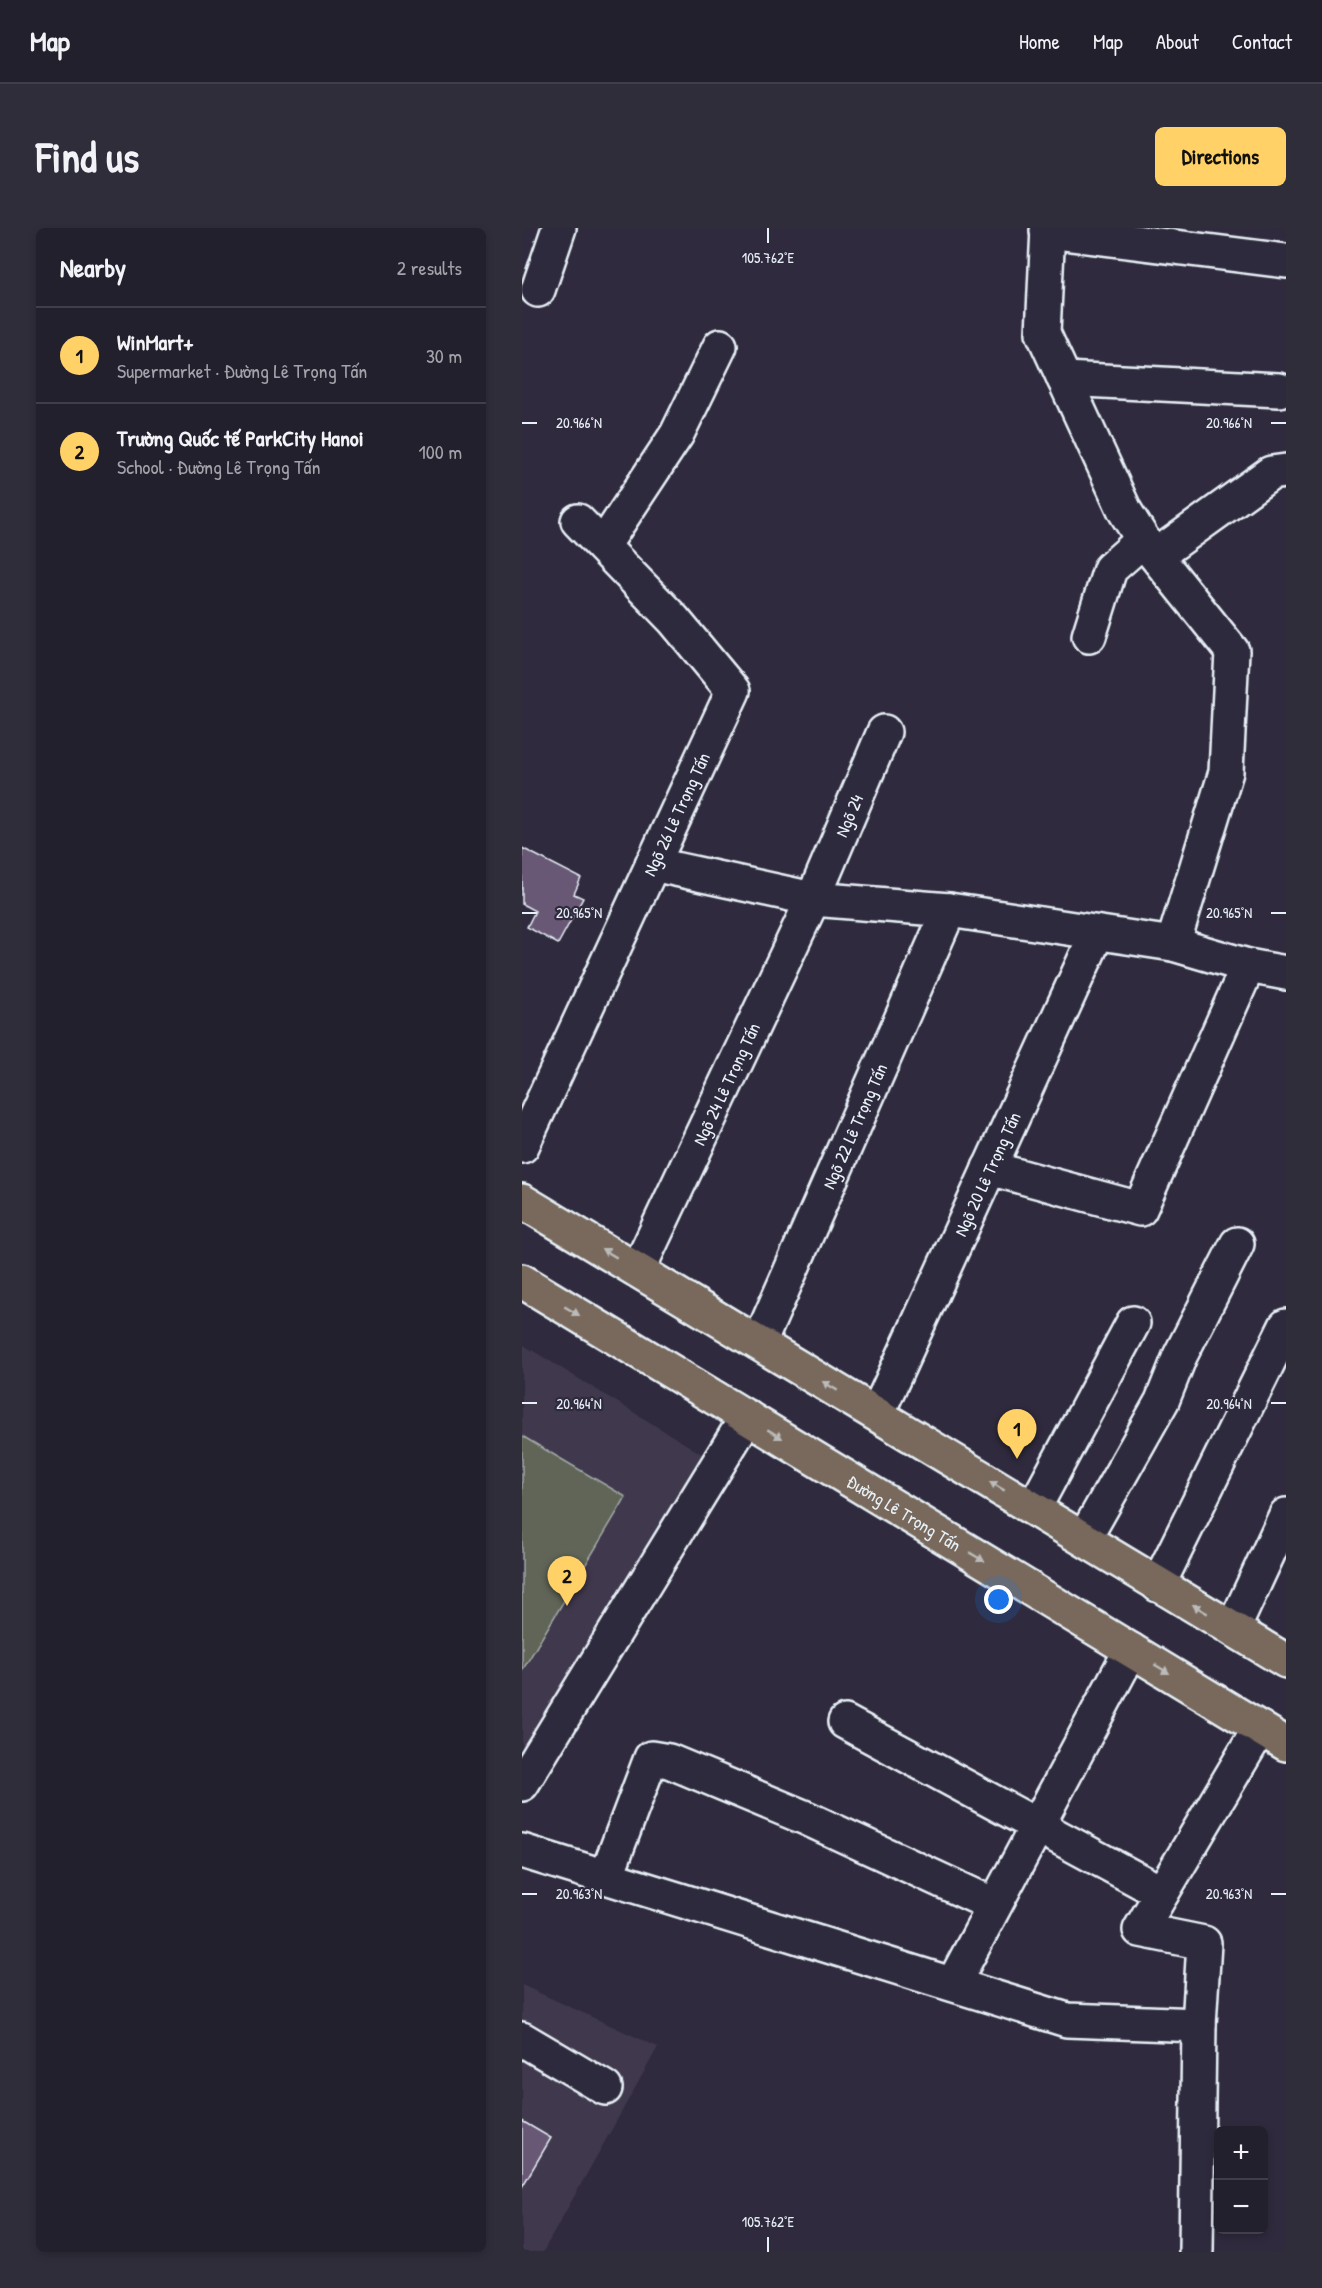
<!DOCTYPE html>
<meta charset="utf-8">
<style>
body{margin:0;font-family:"Patrick Hand",sans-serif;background:#2f2d3a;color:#f1f3f6}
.controls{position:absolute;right:18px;bottom:18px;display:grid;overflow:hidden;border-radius:9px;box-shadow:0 3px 9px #0003}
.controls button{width:54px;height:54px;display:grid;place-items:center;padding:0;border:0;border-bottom:2px solid #403e4a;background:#23202e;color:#f1f3f6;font:30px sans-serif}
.you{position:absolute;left:477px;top:1372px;width:21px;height:21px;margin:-15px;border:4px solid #fff;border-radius:50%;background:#1a73e8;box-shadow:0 0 0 9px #1a73e833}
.badge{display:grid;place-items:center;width:39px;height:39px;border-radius:50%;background:#ffd166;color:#111;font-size:20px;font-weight:700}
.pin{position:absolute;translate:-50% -50px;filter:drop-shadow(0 2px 3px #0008)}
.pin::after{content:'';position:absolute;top:32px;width:21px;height:18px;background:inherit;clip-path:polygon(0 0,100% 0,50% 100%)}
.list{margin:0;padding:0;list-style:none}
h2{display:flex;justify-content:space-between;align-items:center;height:78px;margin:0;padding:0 24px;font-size:26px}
h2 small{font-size:20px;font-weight:400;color:#a3a3aa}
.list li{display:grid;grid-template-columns:39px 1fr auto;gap:18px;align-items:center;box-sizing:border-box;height:96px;padding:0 24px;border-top:2px solid #403e4a}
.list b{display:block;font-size:22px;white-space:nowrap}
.list p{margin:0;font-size:20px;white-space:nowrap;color:#a3a3aa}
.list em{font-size:20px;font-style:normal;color:#a3a3aa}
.map{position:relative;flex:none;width:764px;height:2024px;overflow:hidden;border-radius:9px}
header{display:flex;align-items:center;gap:36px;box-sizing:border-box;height:84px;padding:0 30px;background:#23202e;border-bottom:2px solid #403e4a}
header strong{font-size:28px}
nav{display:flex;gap:33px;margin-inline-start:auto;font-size:21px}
.intro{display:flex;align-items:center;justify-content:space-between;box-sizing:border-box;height:144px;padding:0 36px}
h1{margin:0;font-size:42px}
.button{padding:15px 27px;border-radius:9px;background:#ffd166;color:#111;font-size:21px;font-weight:700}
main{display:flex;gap:36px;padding:0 36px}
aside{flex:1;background:#23202e;border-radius:9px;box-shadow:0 3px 9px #0003}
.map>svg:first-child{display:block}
.built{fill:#40384e}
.green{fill:#606558;stroke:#a4aba8;stroke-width:1.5}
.building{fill:#685975;stroke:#e8f1f8;stroke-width:1.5}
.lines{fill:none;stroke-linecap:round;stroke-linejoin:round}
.minor-casing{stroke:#e8f1f8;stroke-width:38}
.major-casing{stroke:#e8f1f8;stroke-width:38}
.minor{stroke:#2f2a3d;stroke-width:33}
.major{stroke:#78695c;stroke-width:33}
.oneway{fill:#bbbbba}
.ticks{fill:none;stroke:#e8f1f8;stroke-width:2}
.labels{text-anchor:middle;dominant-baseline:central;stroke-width:4.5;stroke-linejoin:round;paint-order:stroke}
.street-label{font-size:18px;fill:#e8f1f8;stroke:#2f2a3d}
.ticks-label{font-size:15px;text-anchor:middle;fill:#e8f1f8;stroke:#2f2a3d;stroke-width:4.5;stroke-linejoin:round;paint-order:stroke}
</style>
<header>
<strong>Map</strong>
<nav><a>Home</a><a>Map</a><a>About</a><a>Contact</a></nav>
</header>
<div class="intro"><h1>Find us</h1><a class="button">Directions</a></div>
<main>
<aside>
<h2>Nearby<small>2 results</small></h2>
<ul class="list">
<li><span class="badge">1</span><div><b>WinMart+</b><p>Supermarket · Đường Lê Trọng Tấn</p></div><em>30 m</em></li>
<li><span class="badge">2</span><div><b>Trường Quốc tế ParkCity Hanoi</b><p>School · Đường Lê Trọng Tấn</p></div><em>100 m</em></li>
</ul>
</aside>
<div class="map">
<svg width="764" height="2024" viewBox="0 0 764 2024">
<rect width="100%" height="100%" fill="#2f2a3d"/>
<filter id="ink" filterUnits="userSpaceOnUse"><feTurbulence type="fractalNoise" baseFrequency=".0167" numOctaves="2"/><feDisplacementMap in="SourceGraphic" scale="12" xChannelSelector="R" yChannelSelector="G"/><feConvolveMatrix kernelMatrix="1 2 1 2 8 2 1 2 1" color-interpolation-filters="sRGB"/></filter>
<g filter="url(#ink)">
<!-- built -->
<g class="built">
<path d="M0 1116 180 1226 0 1530Z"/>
<path d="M0 1757 136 1819 21 2024H0Z"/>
</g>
<!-- green -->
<path class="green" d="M0 1208 104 1269 0 1443Z"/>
<!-- building -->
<g class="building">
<path d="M0 620 59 650 52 666 61 670 36 716 5 699 13 683 0 676Z"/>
<path d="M0 1893 29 1910 0 1959Z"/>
</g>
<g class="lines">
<defs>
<g id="minor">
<path d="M526 0 521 105 603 283 621 312 710 423 704 544 651 716"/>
<path d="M525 3 764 33"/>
<path d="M16 62 37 0"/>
<path d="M542 151 757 162"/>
<path d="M81 318 155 206 198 118"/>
<path d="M635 327 749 245 764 243"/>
<path d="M567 408 588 341 621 312"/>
<path d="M130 636 291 671 427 682 651 716 726 738 764 745"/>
<path id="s1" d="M0 918 211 463 152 392 56 293"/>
<path d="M467 940 618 981 726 738"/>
<path id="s2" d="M116 1042 291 671 362 504"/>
<path id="s3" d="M237 1115 427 682"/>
<path id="s4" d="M355 1186 575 705"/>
<path d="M512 1280 611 1095"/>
<path d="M562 1311 640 1173 658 1128 715 1016"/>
<path d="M636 1357 764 1098"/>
<path d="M711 1401 764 1287"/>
<path d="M323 1494 640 1665"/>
<path d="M0 1556 225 1189"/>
<path d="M0 1623 545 1792 677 1797"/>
<path d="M84 1649 129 1530 147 1533 284 1590 472 1677"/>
<path d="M431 1756 609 1422"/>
<path d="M0 1811 83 1860"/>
<path d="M674 2023 677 1797 682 1715 618 1702 738 1500"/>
</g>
<g id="major">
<path d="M0 973 764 1433"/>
<path id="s5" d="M0 1053 764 1516"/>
</g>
</defs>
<!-- minor casing -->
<use href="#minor" class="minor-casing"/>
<!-- major casing -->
<use href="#major" class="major-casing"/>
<!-- minor -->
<use href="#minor" class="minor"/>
<!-- major -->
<use href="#major" class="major"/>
</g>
<!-- one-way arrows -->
<defs><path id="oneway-solid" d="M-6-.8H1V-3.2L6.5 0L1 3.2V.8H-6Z" transform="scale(1.5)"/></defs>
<g class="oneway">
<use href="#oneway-solid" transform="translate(87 1025) rotate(-149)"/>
<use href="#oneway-solid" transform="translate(50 1083) rotate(31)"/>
<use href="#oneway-solid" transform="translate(308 1158) rotate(-149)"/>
<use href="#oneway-solid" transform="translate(253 1206) rotate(31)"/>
<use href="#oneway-solid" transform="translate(475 1258) rotate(-149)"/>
<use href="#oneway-solid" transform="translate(455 1329) rotate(31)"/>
<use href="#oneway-solid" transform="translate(678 1381) rotate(-149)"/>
<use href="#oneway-solid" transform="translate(640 1441) rotate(31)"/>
</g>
</g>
<!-- ticks -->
<path class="ticks" d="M246 0V15M0 195H15M749 195H764M0 685H15M749 685H764M0 1175H15M749 1175H764M0 1666H15M749 1666H764M246 2009V2024"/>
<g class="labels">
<!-- street labels -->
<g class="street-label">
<text stroke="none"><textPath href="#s1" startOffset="366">Ngõ 26 Lê Trọng Tấn</textPath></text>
<text stroke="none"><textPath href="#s2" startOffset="501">Ngõ 24</textPath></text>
<text stroke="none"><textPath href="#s2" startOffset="206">Ngõ 24 Lê Trọng Tấn</textPath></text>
<text stroke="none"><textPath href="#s3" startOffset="237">Ngõ 22 Lê Trọng Tấn</textPath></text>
<text stroke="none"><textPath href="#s4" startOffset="264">Ngõ 20 Lê Trọng Tấn</textPath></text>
<text stroke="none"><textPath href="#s5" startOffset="447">Đường Lê Trọng Tấn</textPath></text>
</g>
</g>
<g class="ticks-label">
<text x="246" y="35">105.762°E</text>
<text x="57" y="200">20.966°N</text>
<text x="707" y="200">20.966°N</text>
<text x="57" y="690">20.965°N</text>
<text x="707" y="690">20.965°N</text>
<text x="57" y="1181">20.964°N</text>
<text x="707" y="1181">20.964°N</text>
<text x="57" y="1671">20.963°N</text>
<text x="707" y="1671">20.963°N</text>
<text x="246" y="1999">105.762°E</text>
</g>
</svg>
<div class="controls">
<button>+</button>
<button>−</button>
</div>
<div class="you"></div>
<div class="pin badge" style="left:495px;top:1231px">1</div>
<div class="pin badge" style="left:45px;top:1378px">2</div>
</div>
</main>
